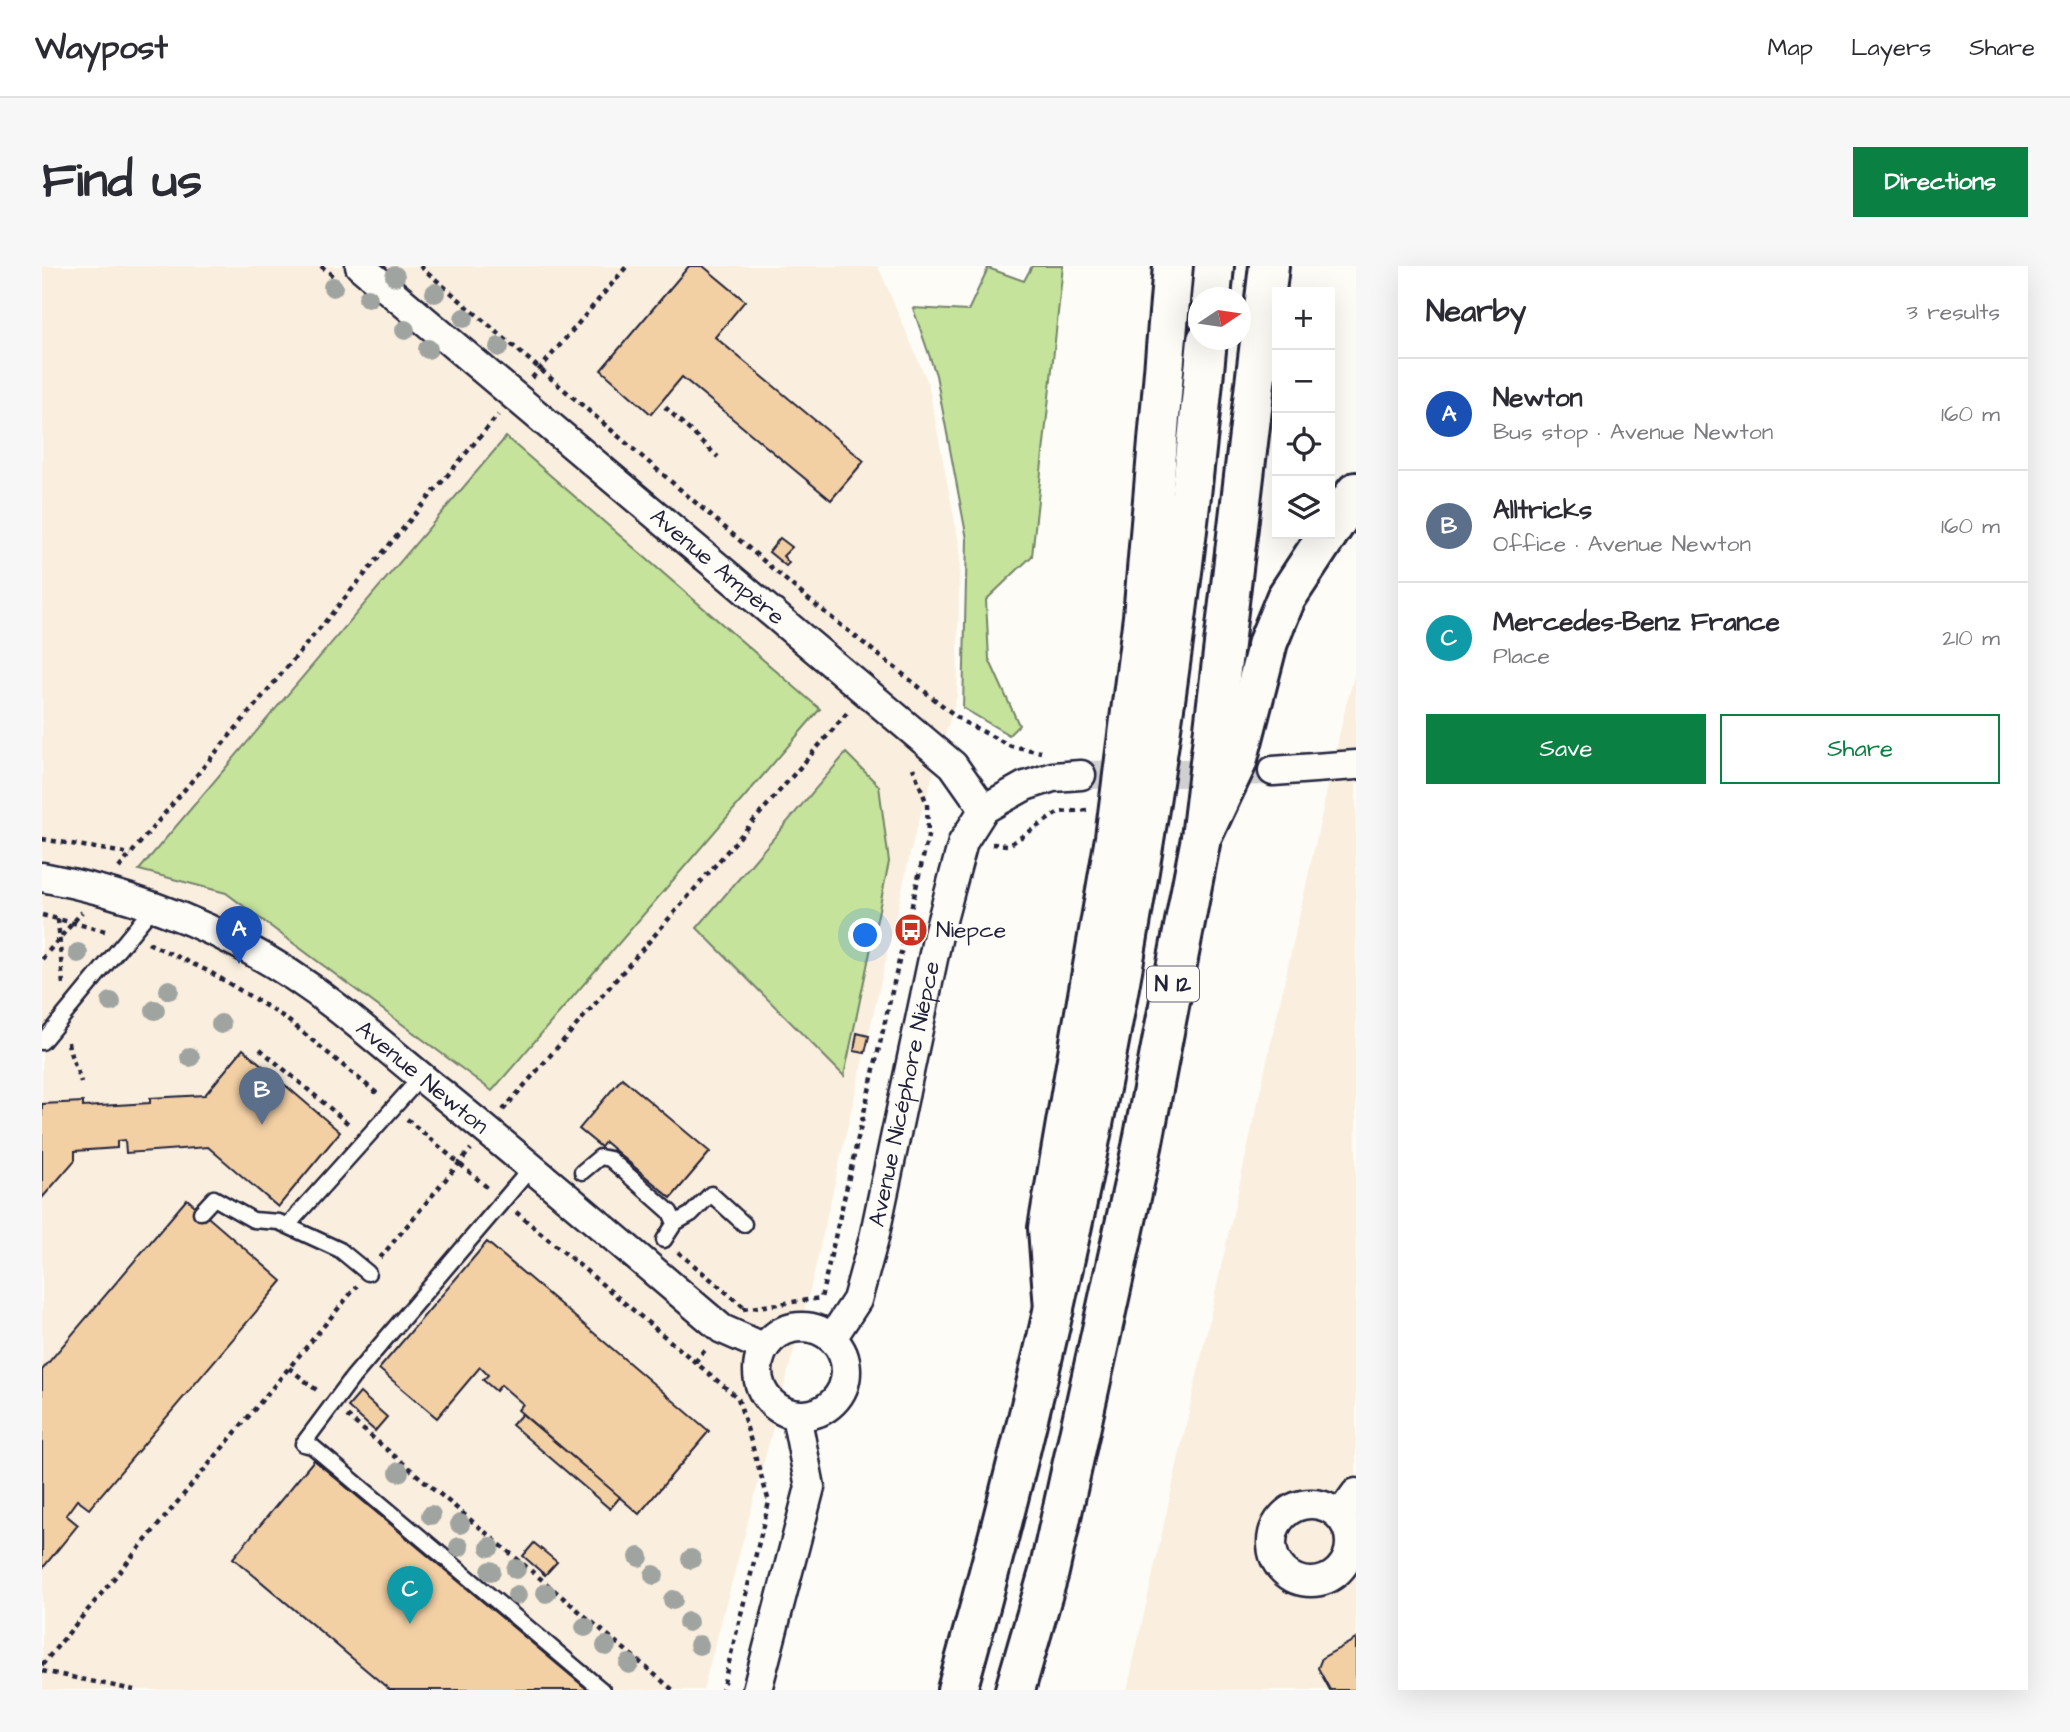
<!DOCTYPE html>
<meta charset="utf-8">
<style>
body{margin:0;font-family:"Architects Daughter",sans-serif;background:#f7f7f7;color:#2b2b33}
.controls{position:absolute;right:21px;top:21px;display:grid;overflow:hidden;border-radius:0px;box-shadow:0 7px 28px #0002}
.controls button{width:63px;height:63px;display:grid;place-items:center;padding:0;border:0;border-bottom:2px solid #e1e1e2;background:#fff;color:#2b2b33;font:35px sans-serif}
.compass{position:absolute;left:1146px;top:21px;width:63px;height:63px;border-radius:50%;background:#fff;box-shadow:0 7px 28px #0002;rotate:77deg}
.you{position:absolute;left:824px;top:670px;width:24px;height:24px;margin:-18px;border:5px solid #fff;border-radius:50%;background:#1a73e8;box-shadow:0 0 0 10px #1a73e833}
.badge{display:grid;place-items:center;width:46px;height:46px;border-radius:50%;background:#0b8043;color:#fff;font-size:23px;font-weight:700}
.pin{position:absolute;translate:-50% -58px;filter:drop-shadow(0 2px 4px #0008)}
.pin::after{content:'';position:absolute;top:37px;width:24px;height:21px;background:inherit;clip-path:polygon(0 0,100% 0,50% 100%)}
.list{margin:0;padding:0;list-style:none}
h2{display:flex;justify-content:space-between;align-items:center;height:91px;margin:0;padding:0 28px;font-size:30px}
h2 small{font-size:23px;font-weight:400;color:#7c7c81}
.list li{display:grid;grid-template-columns:46px 1fr auto;gap:21px;align-items:center;box-sizing:border-box;height:112px;padding:0 28px;border-top:2px solid #e1e1e2}
.list b{display:block;font-size:26px;white-space:nowrap}
.list p{margin:0;font-size:23px;white-space:nowrap;color:#7c7c81}
.list em{font-size:23px;font-style:normal;color:#7c7c81}
.actions{display:flex;gap:14px;padding:21px 28px}
.actions a{flex:1;padding:16px 0;border:2px solid #0b8043;border-radius:0px;text-align:center;font-size:24px;color:#0b8043}
.actions .main{background:#0b8043;color:#fff}
.icon{flex:none;width:38px;height:38px;fill:none;stroke:currentColor;stroke-width:2;stroke-linecap:round;stroke-linejoin:round}
.map{position:relative;flex:none;width:1314px;height:1424px;overflow:hidden;border-radius:0px}
header{display:flex;align-items:center;gap:42px;box-sizing:border-box;height:98px;padding:0 35px;background:#fff;border-bottom:2px solid #e1e1e2}
header strong{font-size:33px}
nav{display:flex;gap:38px;margin-inline-start:auto;font-size:24px}
.intro{display:flex;align-items:center;justify-content:space-between;box-sizing:border-box;height:168px;padding:0 42px}
h1{margin:0;font-size:49px}
.button{padding:18px 32px;border-radius:0px;background:#0b8043;color:#fff;font-size:24px;font-weight:700}
main{display:flex;gap:42px;padding:0 42px}
aside{flex:1;background:#fff;border-radius:0px;box-shadow:0 7px 28px #0002}
.map>svg:first-child{display:block}
.built{fill:#faefde}
.green{fill:#c5e39b;stroke:#74826b;stroke-width:2}
.building{fill:#f3d0a4;stroke:#22223b;stroke-width:2}
.lines{fill:none;stroke-linecap:round;stroke-linejoin:round}
.minor-tunnel{stroke:#d1d0d1;stroke-width:28;stroke-dasharray:28 14;stroke-linecap:butt}
.service-casing{stroke:#22223b;stroke-width:19}
.minor-casing{stroke:#22223b;stroke-width:33}
.trunk-casing{stroke:#22223b;stroke-width:44}
.motorway-casing{stroke:#22223b;stroke-width:44}
.path{stroke:#22223b;stroke-width:4.5;stroke-dasharray:5 5;stroke-linecap:butt}
.service{stroke:#fdfcf7;stroke-width:14}
.minor{stroke:#fdfcf7;stroke-width:28}
.trunk{stroke:#fdfcf7;stroke-width:38}
.motorway{stroke:#fdfcf7;stroke-width:38}
.tree{fill:#a0a4a0}
.labels{text-anchor:middle;dominant-baseline:central;stroke-width:7;stroke-linejoin:round;paint-order:stroke}
.shield{fill:#fdfcf7;stroke:#646373;stroke-width:2}
.shield-label{font-size:21px;font-weight:bold;fill:#22223b}
.street-label{font-size:23px;fill:#22223b;stroke:#fdfcf7}
.poi-label{font-size:23px;fill:#22223b;stroke:#fdfcf7;text-anchor:start}
</style>
<header>
<strong>Waypost</strong>
<nav><a>Map</a><a>Layers</a><a>Share</a></nav>
</header>
<div class="intro"><h1>Find us</h1><a class="button">Directions</a></div>
<main>
<div class="map">
<svg width="1314" height="1424" viewBox="0 0 1314 1424">
<rect width="100%" height="100%" fill="#fdfcf7"/>
<filter id="ink" filterUnits="userSpaceOnUse"><feTurbulence type="fractalNoise" baseFrequency=".0143" numOctaves="2"/><feDisplacementMap in="SourceGraphic" scale="14" xChannelSelector="R" yChannelSelector="G"/><feConvolveMatrix kernelMatrix="1 2 1 2 8 2 1 2 1" color-interpolation-filters="sRGB"/></filter>
<g filter="url(#ink)">
<!-- built -->
<g class="built">
<path d="M0 0H836L886 117 918 282 915 430 872 571 770 1016 661 1424H0Z"/>
<path d="M1314 403V1424H1085L1304 439Z"/>
</g>
<!-- green -->
<g class="green">
<path d="M990 0H1021L990 290 944 334 947 393 977 459 967 469 921 442 925 273 894 109 871 42 926 45 946 2 982 15Z"/>
<path d="M464 171 778 443 450 825 184 627 97 604Z"/>
<path d="M804 487 837 520 847 596 802 810 655 662Z"/>
</g>
<!-- building -->
<g class="building">
<path d="M647 0H661L703 35 673 71 822 195 789 234 640 111 609 148 559 104Z"/>
<path d="M738 272 750 281 741 290 747 297 744 300 727 286Z"/>
<path d="M815 767 827 770 823 787 812 785Z"/>
<path d="M201 783 298 866 236 941 166 881 84 887 83 874 75 875V882L33 885V894L0 932V838L41 836V841L108 837V832L163 829Z"/>
<path d="M580 812 668 886 629 932 563 876 559 881 537 863Z"/>
<path d="M145 933 240 1015 47 1243 35 1234 24 1249 36 1259 0 1303V1104Z"/>
<path d="M445 976 667 1165 597 1248 476 1144 481 1138 459 1119 454 1125 441 1114 446 1109 438 1101 395 1152 337 1103Z"/>
<path d="M318 1127 345 1151 333 1165 306 1141Z"/>
<path d="M480 1148 578 1231 568 1243 470 1159Z"/>
<path d="M272 1194 546 1424H348L191 1292Z"/>
<path d="M492 1277 515 1296 503 1309 481 1290Z"/>
<path d="M1314 1373V1424H1288L1276 1402 1280 1392Z"/>
</g>
<g class="lines">
<!-- minor-tunnel -->
<path class="minor-tunnel" d="M1039 509 1231 505"/>
<defs>
<g id="service">
<path d="M0 776 113 639"/>
<path d="M489 902 311 1111 261 1178 270 1180 560 1424"/>
<path d="M540 906 558 891 568 893 628 946 633 957 622 974"/>
<path d="M159 946 172 932 211 954 237 956 298 984 326 1007"/>
<path d="M633 957 649 948 669 928 702 958"/>
<path d="M246 959 379 811"/>
</g>
<g id="minor">
<path id="s1" d="M318 0 911 499 942 543"/>
<path d="M1231 505 1314 499"/>
<path id="s2" d="M0 611C107 631 206 672 293 740 329 768 364 799 399 827 494 904 587 984 680 1063L721 1081"/>
<circle cx="760" cy="1105" r="44"/>
<path id="s3" d="M790 1072 815 1034 832 972 896 669 921 576 942 543 983 520 1011 511 1039 509"/>
<circle cx="1269" cy="1277" r="39"/>
<path d="M1298 1249 1314 1227"/>
<path d="M715 1424 768 1221 754 1149"/>
</g>
<g id="trunk">
<path d="M1169 32 1172 0"/>
<path d="M915 1424C1039 984 1123 529 1165 74"/>
<path d="M973 1424 1007 1306 1100 881 1159 572 1227 0"/>
</g>
<g id="motorway">
<path d="M1288 265 1314 226"/>
<path d="M1159 572 1195 496 1226 376 1244 332 1286 268"/>
<path d="M1012 1043 1006 962 1073 572 1101 351 1131 0"/>
</g>
</defs>
<!-- service casing -->
<use href="#service" class="service-casing"/>
<!-- minor casing -->
<use href="#minor" class="minor-casing"/>
<!-- trunk casing -->
<use href="#trunk" class="trunk-casing"/>
<!-- motorway casing -->
<use href="#motorway" class="motorway-casing"/>
<!-- path -->
<g class="path">
<path d="M279 0 294 12"/>
<path d="M378 0 766 333 920 455 969 480 999 486"/>
<path d="M490 112 585 0"/>
<path d="M623 141 676 191"/>
<path d="M0 573 89 588"/>
<path d="M950 578 967 579 1017 546 1046 544"/>
<path d="M77 602 456 149"/>
<path d="M0 649 67 666"/>
<path d="M16 653 21 719"/>
<path d="M106 677 168 706 242 751 337 829"/>
<path d="M0 693 40 646"/>
<path d="M26 776C28 792 35 801 39 816"/>
<path d="M218 783 309 860"/>
<path d="M461 844 806 446"/>
<path d="M365 853 446 922"/>
<path d="M474 946 696 1132 727 1236 680 1424"/>
<path d="M636 986 702 1041"/>
<path d="M338 992 429 883"/>
<path d="M701 1043 779 1032 886 570 885 538 871 502"/>
<path d="M653 1096 664 1083"/>
<path d="M247 1102 277 1126"/>
<path d="M305 1150 631 1424"/>
<path d="M0 1399 315 1020"/>
<path d="M0 1405 92 1424"/>
</g>
<!-- service -->
<use href="#service" class="service"/>
<!-- minor -->
<use href="#minor" class="minor"/>
<!-- trunk -->
<use href="#trunk" class="trunk"/>
<!-- motorway -->
<use href="#motorway" class="motorway"/>
</g>
<!-- trees -->
<g class="tree">
<circle cx="353" cy="10" r="10"/>
<circle cx="291" cy="21" r="10"/>
<circle cx="393" cy="27" r="10"/>
<circle cx="326" cy="32" r="10"/>
<circle cx="422" cy="52" r="10"/>
<circle cx="363" cy="64" r="10"/>
<circle cx="457" cy="81" r="10"/>
<circle cx="386" cy="83" r="10"/>
<circle cx="36" cy="687" r="10"/>
<circle cx="127" cy="724" r="10"/>
<circle cx="69" cy="736" r="10"/>
<circle cx="113" cy="744" r="10"/>
<circle cx="179" cy="758" r="10"/>
<circle cx="148" cy="791" r="10"/>
<circle cx="357" cy="1206" r="10"/>
<circle cx="389" cy="1249" r="10"/>
<circle cx="418" cy="1258" r="10"/>
<circle cx="417" cy="1281" r="10"/>
<circle cx="448" cy="1281" r="10"/>
<circle cx="597" cy="1291" r="10"/>
<circle cx="649" cy="1293" r="10"/>
<circle cx="474" cy="1303" r="10"/>
<circle cx="449" cy="1305" r="10"/>
<circle cx="612" cy="1309" r="10"/>
<circle cx="504" cy="1327" r="10"/>
<circle cx="475" cy="1329" r="10"/>
<circle cx="631" cy="1334" r="10"/>
<circle cx="646" cy="1356" r="10"/>
<circle cx="543" cy="1361" r="10"/>
<circle cx="657" cy="1379" r="10"/>
<circle cx="564" cy="1380" r="10"/>
<circle cx="587" cy="1398" r="10"/>
</g>
</g>
<!-- icons -->
<defs>
<symbol id="bus-disc" viewBox="-11 -11 22 22"><circle r="9.5" fill="#c8321e" stroke="#fdfcf7"/><path d="M-5-6H5V4H4V6H2V4H-2V6H-4V4H-5ZM-3.5-4V0h7V-4ZM-3.5 1.2v1.5H-2V1.2ZM2 1.2v1.5H3.5V1.2Z" fill="#fff"/></symbol>
</defs>
<g fill-rule="evenodd">
<use href="#bus-disc" x="850" y="645" width="38" height="38"/>
</g>
<g class="labels">
<!-- shield labels -->
<rect class="shield" x="1105" y="700.5" width="52" height="35" rx="5"/>
<g class="shield-label">
<text x="1131" y="718">N 12</text>
</g>
<!-- street labels -->
<g class="street-label">
<text stroke="none"><textPath href="#s1" startOffset="467">Avenue Ampère</textPath></text>
<text stroke="none"><textPath href="#s2" startOffset="436">Avenue Newton</textPath></text>
<text stroke="none"><textPath href="#s3" startOffset="257">Avenue Nicéphore Niépce</textPath></text>
</g>
<!-- poi labels -->
<g class="poi-label">
<text x="894" y="664">Niepce</text>
</g>
</g>
</svg>
<div class="controls">
<button>+</button>
<button>−</button>
<button><svg class="icon" aria-label="locate" viewBox="0 0 24 24"><circle cx="12" cy="12" r="6"/><path d="M12 2v4M12 18v4M2 12h4M18 12h4"/></svg></button>
<button><svg class="icon" aria-label="layers" viewBox="0 0 24 24"><path d="M12 4l9 5-9 5-9-5zM3 14l9 5 9-5"/></svg></button>
</div>
<svg class="compass" viewBox="-18 -18 36 36"><path d="M0-13l5 13h-10z" fill="#e53935"/><path d="M0 13l5-13h-10z" fill="#7c7c81"/></svg>
<div class="you"></div>
<div class="pin badge" style="left:197px;top:698px;background:#1a4fb4">A</div>
<div class="pin badge" style="left:220px;top:859px;background:#5c6f8a">B</div>
<div class="pin badge" style="left:368px;top:1358px;background:#0f9aa8">C</div>
</div>
<aside>
<h2>Nearby<small>3 results</small></h2>
<ul class="list">
<li><span class="badge" style="background:#1a4fb4">A</span><div><b>Newton</b><p>Bus stop · Avenue Newton</p></div><em>160 m</em></li>
<li><span class="badge" style="background:#5c6f8a">B</span><div><b>Alltricks</b><p>Office · Avenue Newton</p></div><em>160 m</em></li>
<li><span class="badge" style="background:#0f9aa8">C</span><div><b>Mercedes-Benz France</b><p>Place</p></div><em>210 m</em></li>
</ul>
<div class="actions"><a class="main">Save</a><a>Share</a></div>
</aside>
</main>
